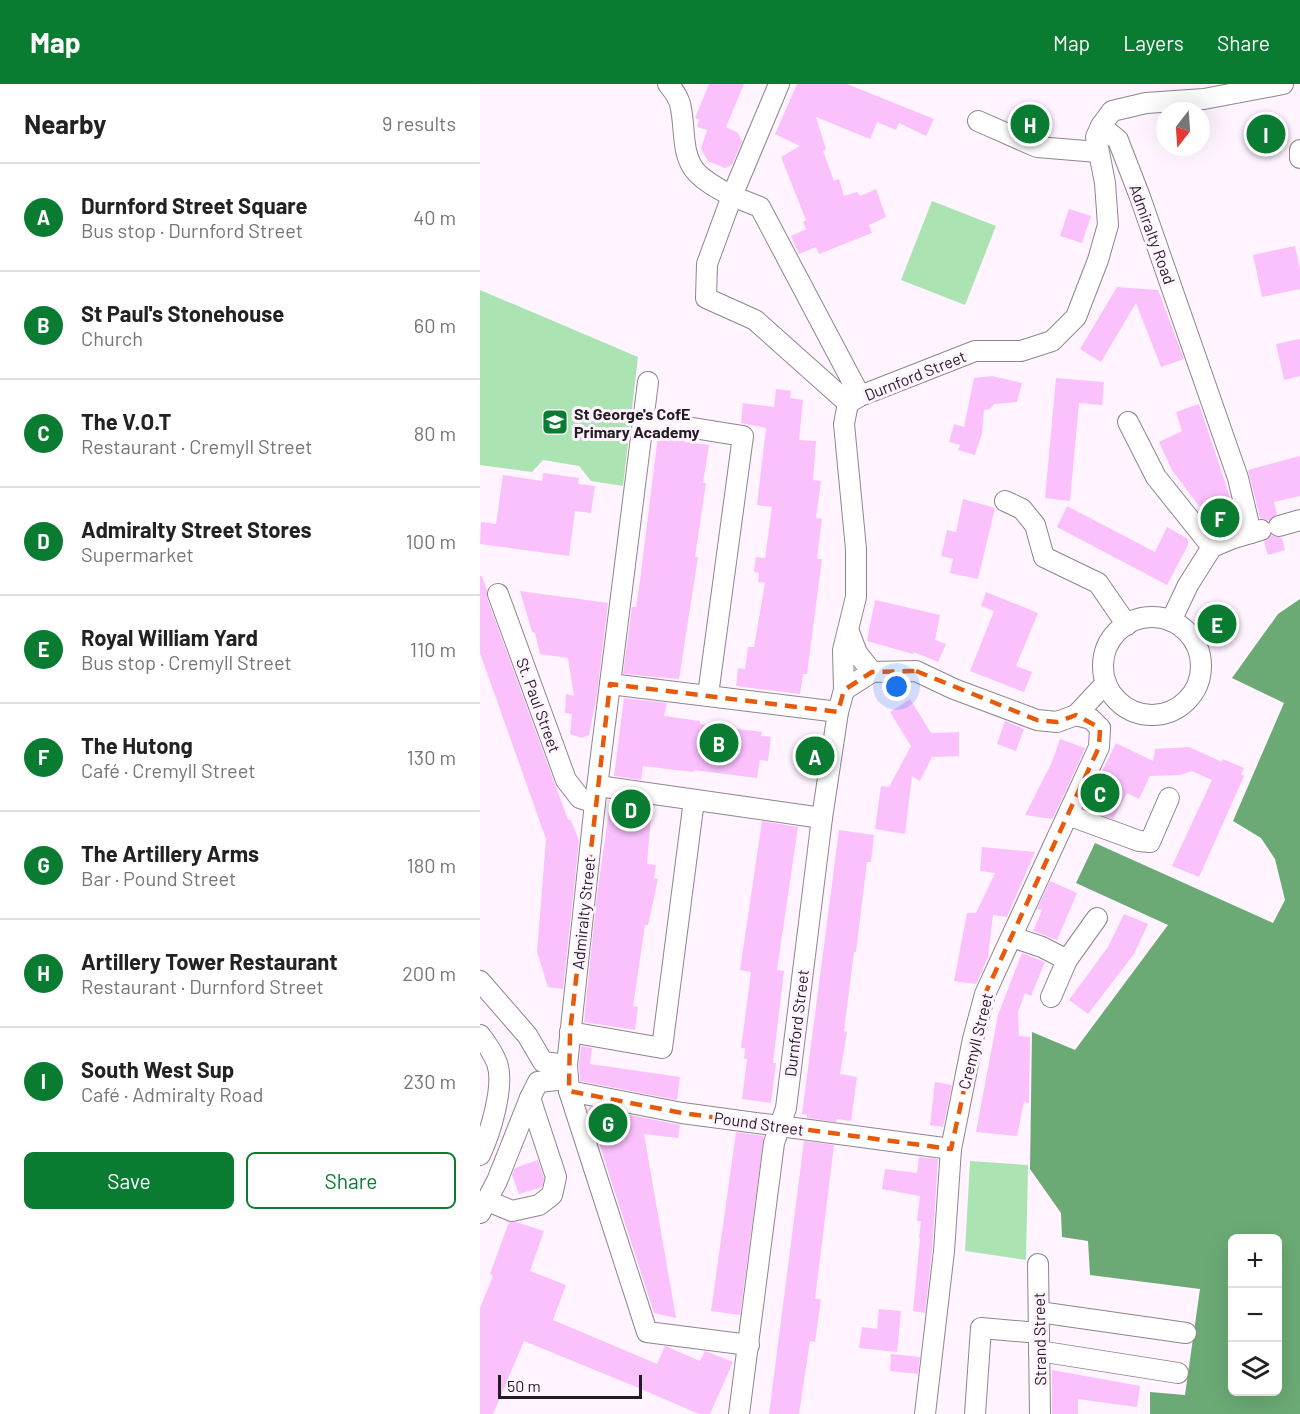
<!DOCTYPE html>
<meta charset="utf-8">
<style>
body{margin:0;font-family:Barlow,sans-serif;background:#f2f2f2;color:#222}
.controls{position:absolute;right:18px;bottom:18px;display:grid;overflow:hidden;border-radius:9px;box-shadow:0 6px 24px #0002}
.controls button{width:54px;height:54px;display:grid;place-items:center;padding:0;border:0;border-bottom:2px solid #e0e0e0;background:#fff;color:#222;font:30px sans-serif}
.compass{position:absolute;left:676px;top:18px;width:54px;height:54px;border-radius:50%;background:#fff;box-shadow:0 6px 24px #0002;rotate:197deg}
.scale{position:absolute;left:18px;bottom:15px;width:144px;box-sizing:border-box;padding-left:6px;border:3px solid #211d21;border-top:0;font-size:16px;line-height:21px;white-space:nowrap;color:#211d21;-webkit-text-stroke:4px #fff4ff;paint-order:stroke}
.you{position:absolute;left:417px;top:603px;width:21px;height:21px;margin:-15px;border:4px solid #fff;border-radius:50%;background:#1a73e8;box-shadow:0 0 0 9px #1a73e833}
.badge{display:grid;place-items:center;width:39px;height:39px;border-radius:50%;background:#097c32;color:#fff;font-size:20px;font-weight:700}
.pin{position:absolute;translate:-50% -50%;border:3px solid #fff;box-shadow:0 2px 6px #0006}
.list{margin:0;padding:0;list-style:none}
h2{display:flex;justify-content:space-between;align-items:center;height:78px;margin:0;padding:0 24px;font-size:26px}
h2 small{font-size:20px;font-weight:400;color:#767676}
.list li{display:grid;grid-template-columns:39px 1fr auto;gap:18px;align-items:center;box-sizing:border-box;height:108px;padding:0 24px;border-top:2px solid #e0e0e0}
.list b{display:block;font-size:22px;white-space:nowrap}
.list p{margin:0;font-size:20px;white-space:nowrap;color:#767676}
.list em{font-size:20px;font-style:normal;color:#767676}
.actions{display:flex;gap:12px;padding:18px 24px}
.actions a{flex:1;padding:14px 0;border:2px solid #097c32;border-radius:9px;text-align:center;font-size:21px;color:#097c32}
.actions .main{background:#097c32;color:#fff}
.icon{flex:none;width:33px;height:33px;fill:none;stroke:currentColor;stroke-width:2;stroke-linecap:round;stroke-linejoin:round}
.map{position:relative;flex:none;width:820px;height:1330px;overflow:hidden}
header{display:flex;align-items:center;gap:36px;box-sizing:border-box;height:84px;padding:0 30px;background:#097c32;color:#fff}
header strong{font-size:28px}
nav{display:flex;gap:33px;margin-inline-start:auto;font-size:21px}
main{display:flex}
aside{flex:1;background:#fff}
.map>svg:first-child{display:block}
.green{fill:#abe3b3}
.water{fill:#6baa75;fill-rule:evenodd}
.building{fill:#fbc1fd}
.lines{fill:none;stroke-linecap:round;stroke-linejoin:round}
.minor-casing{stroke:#8e858e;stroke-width:22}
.minor{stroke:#fff;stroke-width:20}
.marked{fill:none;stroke:#e8590c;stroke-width:4.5;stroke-dasharray:12 8;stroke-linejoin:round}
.labels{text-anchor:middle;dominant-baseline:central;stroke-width:6;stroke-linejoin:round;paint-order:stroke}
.street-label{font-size:16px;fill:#211d21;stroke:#fff4ff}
.poi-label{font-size:16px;font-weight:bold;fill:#211d21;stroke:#fff4ff;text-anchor:start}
</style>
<header>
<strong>Map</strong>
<nav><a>Map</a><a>Layers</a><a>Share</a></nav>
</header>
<main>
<aside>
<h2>Nearby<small>9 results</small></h2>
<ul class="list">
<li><span class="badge">A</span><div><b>Durnford Street Square</b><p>Bus stop · Durnford Street</p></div><em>40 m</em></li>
<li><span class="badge">B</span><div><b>St Paul's Stonehouse</b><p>Church</p></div><em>60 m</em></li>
<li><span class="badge">C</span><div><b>The V.O.T</b><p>Restaurant · Cremyll Street</p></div><em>80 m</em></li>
<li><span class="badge">D</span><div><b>Admiralty Street Stores</b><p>Supermarket</p></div><em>100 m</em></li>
<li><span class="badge">E</span><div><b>Royal William Yard</b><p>Bus stop · Cremyll Street</p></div><em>110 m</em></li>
<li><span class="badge">F</span><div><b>The Hutong</b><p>Café · Cremyll Street</p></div><em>130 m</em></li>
<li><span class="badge">G</span><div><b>The Artillery Arms</b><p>Bar · Pound Street</p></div><em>180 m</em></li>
<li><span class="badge">H</span><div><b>Artillery Tower Restaurant</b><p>Restaurant · Durnford Street</p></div><em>200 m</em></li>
<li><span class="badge">I</span><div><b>South West Sup</b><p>Café · Admiralty Road</p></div><em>230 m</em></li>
</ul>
<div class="actions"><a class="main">Save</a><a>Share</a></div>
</aside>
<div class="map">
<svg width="820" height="1330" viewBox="0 0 820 1330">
<rect width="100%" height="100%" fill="#fff4ff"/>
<!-- green -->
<g class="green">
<path d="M452 117 516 142 485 221 421 196Z"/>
<path d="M0 206 158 273 143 402 111 397 99 382 63 376 52 388 0 381Z"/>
<path d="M490 1077 548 1081 546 1176 485 1167Z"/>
</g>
<!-- water -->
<path class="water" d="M820 515V1330H670V1308L705 1311 720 1205 610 1191 608 1157 582 1153 581 1129 550 1085 552 948 595 966 688 841 596 799 615 759 793 839 805 816 795 775 781 754 753 737 804 619 752 594 798 530ZM752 1154H798V1308H752Z"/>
<!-- building -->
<g class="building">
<path d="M229 0H264L246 43 258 49 262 58 252 81 245 84 228 77 221 65 227 46 217 43 219 36 215 34Z"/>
<path d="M317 0H367L454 35 446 52 419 39 416 46 397 38 390 55 336 33 346 65 343 67 354 97 359 95 364 112 377 108 380 112 396 105 406 133 389 141 392 149 339 170 336 163 319 170 311 152 326 145 323 138 326 136 301 73 320 62 295 50Z"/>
<path d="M538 23 549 24 555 30 569 31V52L560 51 551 45H545L530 38 532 29Z"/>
<path d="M589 125 611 132 602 159 580 152Z"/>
<path d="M815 162 820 185V205L782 213 773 171Z"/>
<path d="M637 203 678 206 704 275 681 283 656 219 621 278 600 265Z"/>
<path d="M820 255V292L804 296 796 260Z"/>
<path d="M512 292 542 299 537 318 514 320 510 325 504 326 502 349 495 371 478 366 480 361 469 358 474 340 484 343 494 294Z"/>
<path d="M576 294 624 298 622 321 599 319 590 417 565 414Z"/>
<path d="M296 305 311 307 310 314 323 316 319 356 336 357 333 396 341 397 336 434 342 435 337 475H342L327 590H323L320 610 256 602 258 584 265 585 268 563H274L285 499 278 498 279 489 274 488 276 473 285 474 292 423 277 421 286 344 261 339 263 319 294 323Z"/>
<path d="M719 320 750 413 725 430 692 386 679 358 702 347 696 328Z"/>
<path d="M178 351 205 355V358L229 361 223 399H226L215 473H218L199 595 143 590 152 523H156L160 497Z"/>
<path d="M820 372V412L794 418 797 430 789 437 780 434 768 386Z"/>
<path d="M63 389 99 394 98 400 115 402 111 429 95 427 89 472 0 460 1 438 16 440 23 391 62 397Z"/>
<path d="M483 415 515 424 498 495 470 489 473 475 461 472 467 446 476 448Z"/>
<path d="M587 422 675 468 687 443 708 455V461L687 501 577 443Z"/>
<path d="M791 451 802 454 805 466 788 471 784 458Z"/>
<path d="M0 492H2L7 506V514L88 736H91L99 757 83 905 68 903 57 868 66 755 0 569Z"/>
<path d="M40 507 128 519 117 610 109 651 102 654 90 650 92 630 85 629 86 610 94 612 88 574 60 570 55 549 52 548Z"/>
<path d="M506 508 558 529 536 582 552 588 544 608 490 587 514 527 501 522Z"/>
<path d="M395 516 460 531 455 556 466 560 458 578 434 568 433 570 387 557Z"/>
<path d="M144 614 187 619 184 632 220 637V640L282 648 281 652 291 653 288 677 280 676 277 694 214 686 213 688 163 682 161 696 134 692Z"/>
<path d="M430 615 451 649 479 648V672L452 673 440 697 432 692 425 750 395 745 401 702 409 703 431 662 410 628Z"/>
<path d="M525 637 544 645 536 667 517 660Z"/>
<path d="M580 655 605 664 583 713 572 735 545 731 572 678Z"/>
<path d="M636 659 673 677 675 665 709 663 742 678 743 675 764 684 761 690 764 692 719 793 692 782 732 696 712 687 700 691 670 692 659 715 647 709 633 735 604 724Z"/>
<path d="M134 716 172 722 167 780 176 781 174 794 178 795 168 841H165L153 922 158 923 155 946 104 938 117 811 130 720Z"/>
<path d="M282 737 318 743 297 886 304 887 293 979H296L291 1019 262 1015 267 975H264L265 964H261L271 888 260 886Z"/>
<path d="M359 746 394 751 391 778H387L376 868H374L364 947 367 948 360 990 377 993 371 1037 357 1035 356 1038 327 1034V1031L322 1030Z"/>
<path d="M502 763 555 768 527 833 513 831 508 873 496 900 474 897 487 829H496L515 789 500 787Z"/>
<path d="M570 797 597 809 577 856 553 847 562 826 557 825Z"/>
<path d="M644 830 668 840 654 870 608 930 589 916 628 863Z"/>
<path d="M542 869 565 878 551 912 545 909 538 928 539 952 550 953 549 1019 544 1018 537 1052 496 1048 518 931Z"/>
<path d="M101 962 112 964 110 980 200 993 197 1016 100 997 99 981Z"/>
<path d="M455 998 472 1001 463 1043 450 1041Z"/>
<path d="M110 1023 200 1041 198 1054 164 1050 196 1234 174 1229 108 1025Z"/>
<path d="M256 1048 284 1052 260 1231 231 1227Z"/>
<path d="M324 1057 354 1061 335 1215H341L335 1258 330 1257 319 1330H289Z"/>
<path d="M439 1073 458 1075 452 1166 445 1229 433 1227 440 1154H439L441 1137H437L440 1112 402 1105 405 1085 437 1089Z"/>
<path d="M58 1076 64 1094 62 1103 39 1110 32 1091 35 1084Z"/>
<path d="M29 1138H36L64 1147 50 1187 86 1201 73 1236 177 1280 185 1262 220 1277 225 1267 253 1278 230 1330H219L154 1302 44 1257 13 1330H0V1224L13 1192 10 1190Z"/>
<path d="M399 1225 421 1227 417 1268 379 1264 382 1243 397 1245Z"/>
<path d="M411 1270 440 1273 438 1290 410 1287Z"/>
<path d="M572 1286 660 1302 657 1323 598 1315V1330H572Z"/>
</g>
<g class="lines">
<defs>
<g id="minor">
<path d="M188 0C193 6 198 12 200 20 206 42 200 71 217 89 227 99 239 105 252 112L299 0"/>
<path d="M498 37 557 63 618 68"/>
<path d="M621 42 638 56 660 113 758 394 771 449"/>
<path d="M820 66V74"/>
<path d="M168 298 115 719 87 981 89 1007 167 1248 269 1261"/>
<path d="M368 319 275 236 226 214 227 180 252 112 280 123 380 312"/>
<path d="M163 336 263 352 228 611"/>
<path d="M648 338 676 393 732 463"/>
<path d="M525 417 542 425 555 441 564 473 618 499 647 541"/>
<path d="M799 442 820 436"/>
<path d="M18 510 86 696 100 714 115 719"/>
<circle cx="672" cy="582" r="49"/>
<path d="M691 537 708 501 732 463 751 455 781 446"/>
<path d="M369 548 377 569 392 588"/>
<path d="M130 600 358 628"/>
<path d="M364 606 392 588 436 587 474 605 557 636 577 638 596 631 611 635 620 644"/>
<path d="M596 631 626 599"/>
<path d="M118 702 342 734"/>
<path d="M588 731 659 757 670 758 689 714"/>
<path d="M532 853 562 863 587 876 571 913"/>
<path d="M587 876 617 834"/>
<path d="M0 897 47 951 63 978 87 981"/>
<path d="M90 948 182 964 214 716"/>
<path d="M0 951C7 960 13 969 17 979 25 1002 10 1050 0 1071"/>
<path d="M89 1007 202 1029 471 1065"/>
<path d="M8 1117 32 1127 59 1121 72 1111 76 1093 50 1014"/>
<path d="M0 1129 17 1097 50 1014 58 998 88 995"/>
<path d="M558 1180 560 1330"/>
<path d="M559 1228 706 1249"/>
<path d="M559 1267 698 1289"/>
<path d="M259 1330 294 1059 306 1024 342 734 358 628 364 606 363 566 376 513V465L364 340 368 319 380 312 495 267H541L572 257 596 233 618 176 628 141 625 99 616 53 621 42 632 27 666 19 724 15 803 0"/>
<path d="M445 1330 464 1167 471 1065 493 955 505 910 619 663 620 644"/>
<path d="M495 1330 501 1244 559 1249"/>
</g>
</defs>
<!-- minor casing -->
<use href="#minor" class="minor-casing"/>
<!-- minor -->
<use href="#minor" class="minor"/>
</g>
<!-- marked area -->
<path class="marked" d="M436 587 557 636 577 638 596 631 620 644 619 663 505 910 471 1065 202 1029 89 1007 90 948 130 600 358 628 364 606 392 588Z"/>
<!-- icons -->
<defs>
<symbol id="school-square" viewBox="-11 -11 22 22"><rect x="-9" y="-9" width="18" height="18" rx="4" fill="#097c32" stroke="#fff4ff"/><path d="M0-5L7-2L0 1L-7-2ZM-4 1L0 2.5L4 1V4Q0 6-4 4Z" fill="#fff"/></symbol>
</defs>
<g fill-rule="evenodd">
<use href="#school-square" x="60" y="323" width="30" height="30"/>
</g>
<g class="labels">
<!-- street labels -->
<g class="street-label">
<text transform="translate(673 150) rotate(70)">Admiralty Road</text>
<text transform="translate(435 291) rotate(-22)">Durnford Street</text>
<text transform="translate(59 621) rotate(70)">St. Paul Street</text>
<text transform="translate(103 829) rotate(-84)">Admiralty Street</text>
<text transform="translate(316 939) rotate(-83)">Durnford Street</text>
<text transform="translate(495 957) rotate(-76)">Cremyll Street</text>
<text transform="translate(279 1039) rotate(8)">Pound Street</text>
<text transform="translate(559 1255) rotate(-91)">Strand Street</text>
</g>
<!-- poi labels -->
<g class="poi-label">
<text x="94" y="329">St George's CofE<tspan x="94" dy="18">Primary Academy</tspan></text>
</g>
</g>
</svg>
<div class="controls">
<button>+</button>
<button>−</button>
<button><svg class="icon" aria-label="layers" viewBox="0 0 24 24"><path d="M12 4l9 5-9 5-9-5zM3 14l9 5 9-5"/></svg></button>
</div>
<svg class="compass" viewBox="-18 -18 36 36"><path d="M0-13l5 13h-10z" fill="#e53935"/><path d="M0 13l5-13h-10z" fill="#767676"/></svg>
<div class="scale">50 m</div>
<div class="you"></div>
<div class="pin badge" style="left:335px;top:672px">A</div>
<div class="pin badge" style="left:239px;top:659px">B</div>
<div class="pin badge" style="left:620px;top:709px">C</div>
<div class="pin badge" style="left:151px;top:725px">D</div>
<div class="pin badge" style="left:737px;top:540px">E</div>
<div class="pin badge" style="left:740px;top:434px">F</div>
<div class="pin badge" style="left:128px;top:1039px">G</div>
<div class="pin badge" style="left:550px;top:40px">H</div>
<div class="pin badge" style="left:786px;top:50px">I</div>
</div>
</main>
